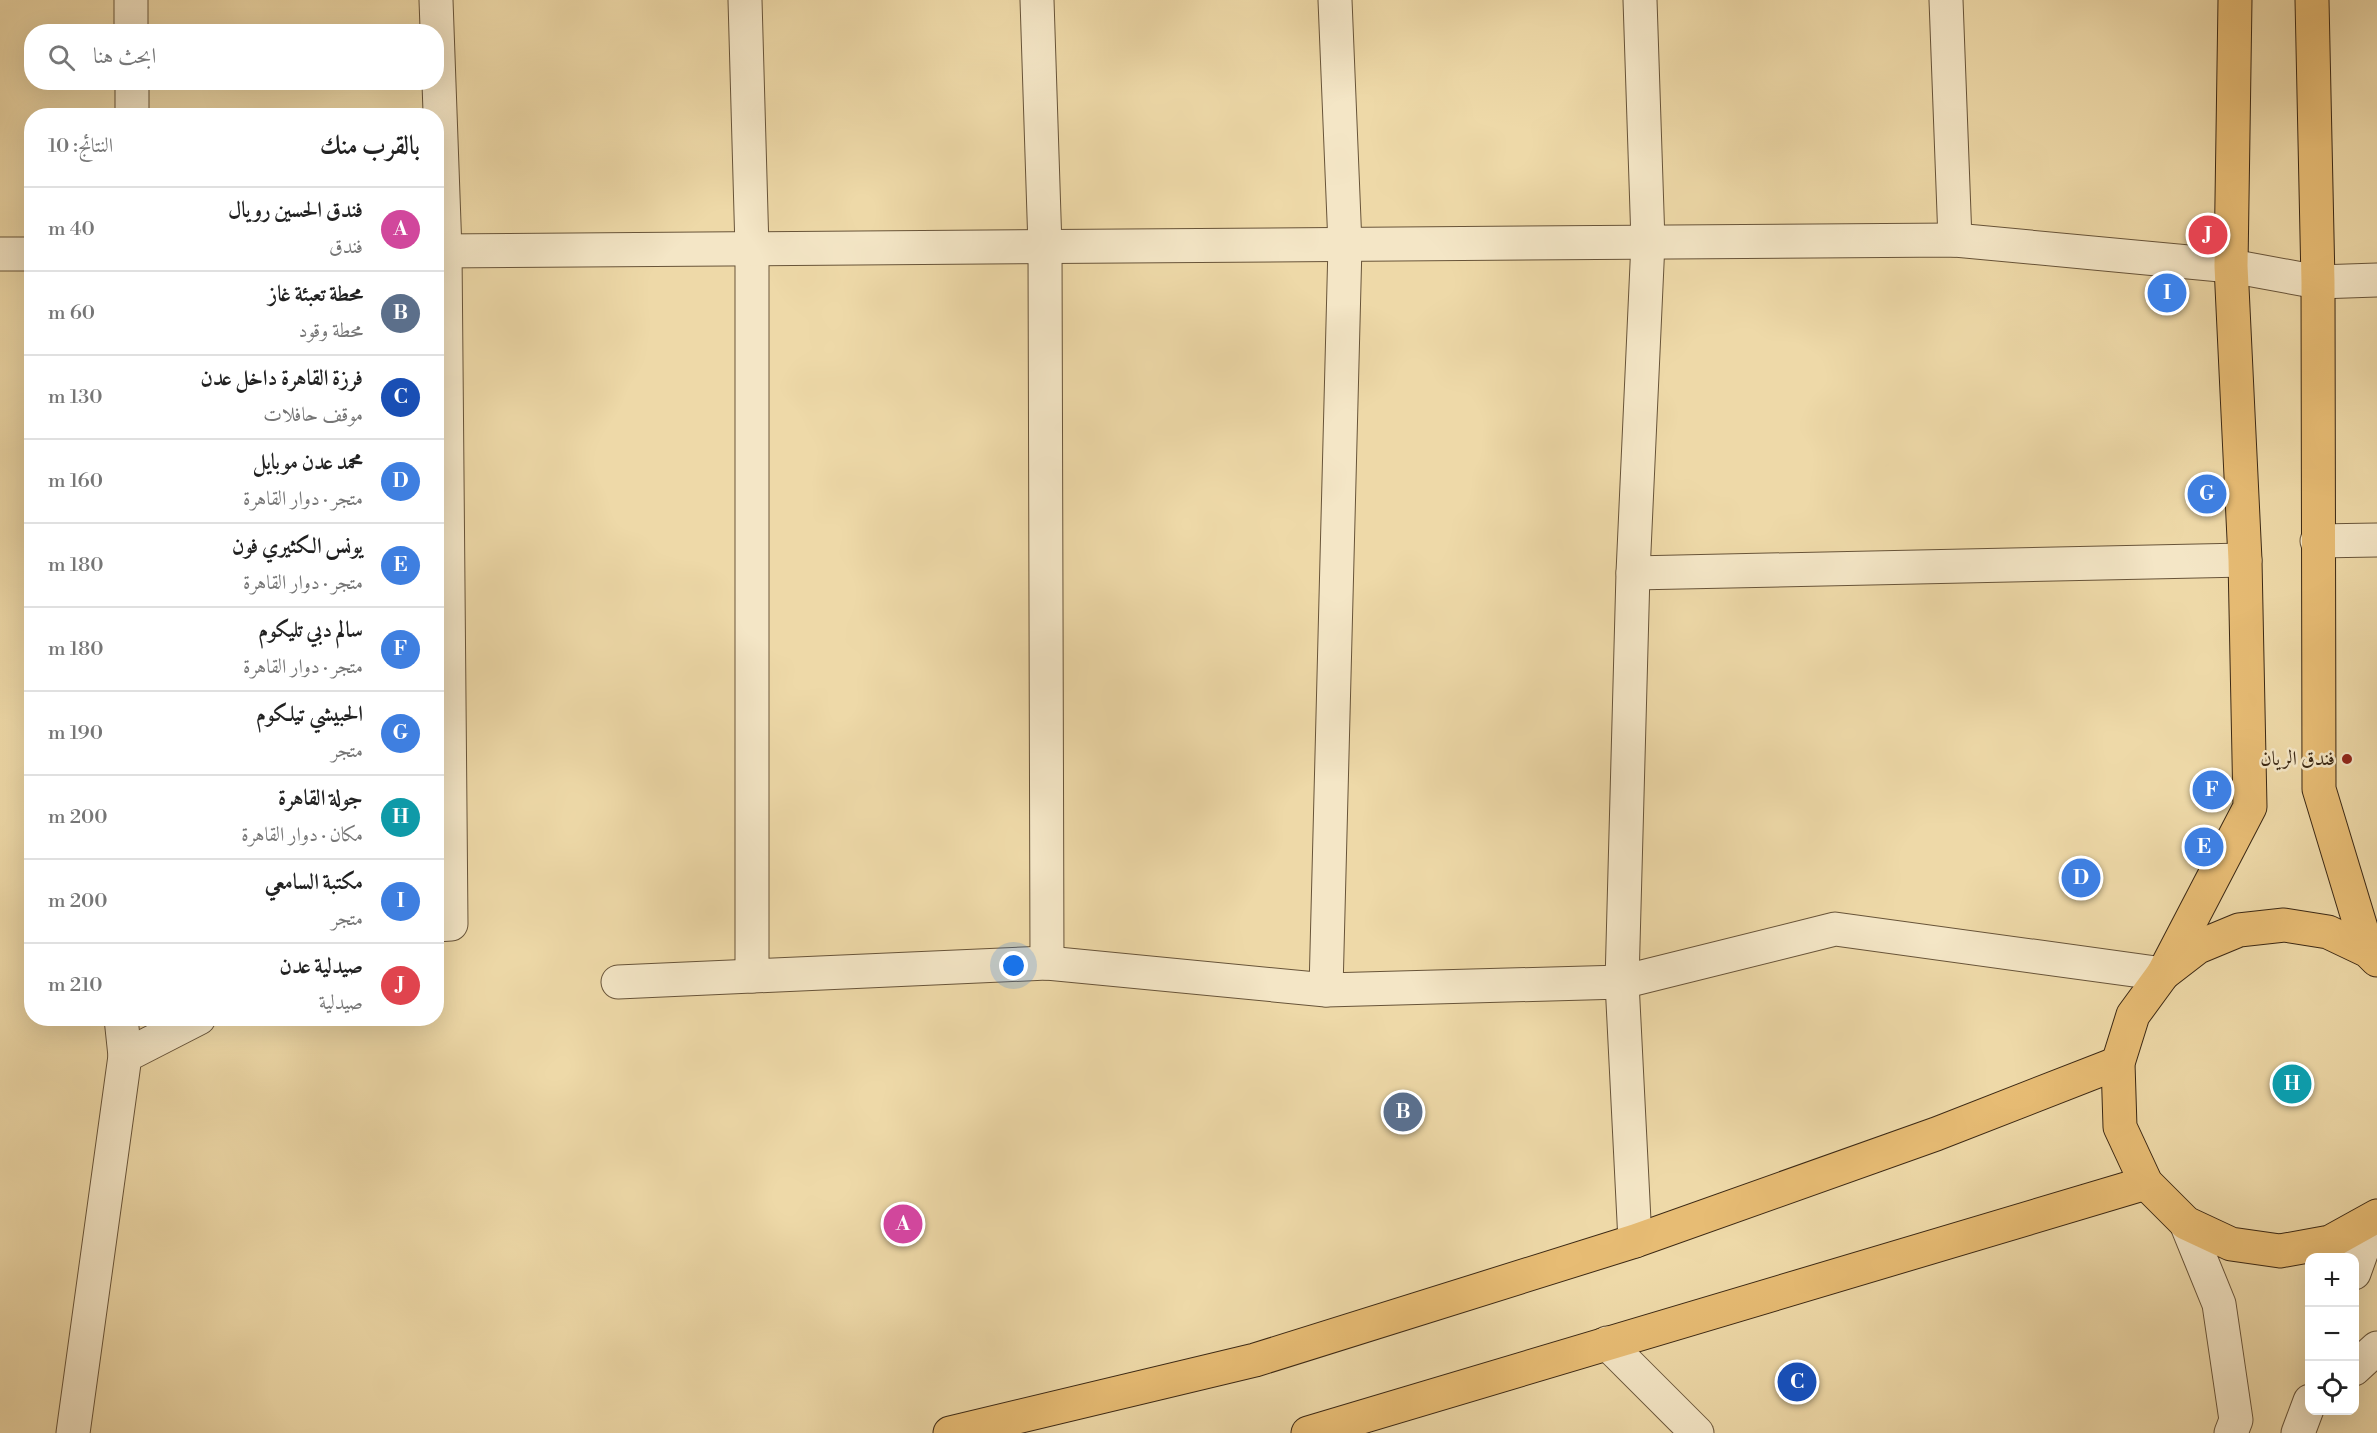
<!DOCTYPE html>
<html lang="ar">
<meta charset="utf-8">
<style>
body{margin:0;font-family:"Libre Bodoni",Amiri,serif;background:#f6f6f6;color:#222;direction:rtl}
.controls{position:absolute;right:18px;bottom:18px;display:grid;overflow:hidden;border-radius:12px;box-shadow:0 6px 24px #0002}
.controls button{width:54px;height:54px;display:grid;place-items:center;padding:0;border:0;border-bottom:2px solid #e0e0e0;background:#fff;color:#222;font:30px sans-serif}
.you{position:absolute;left:1014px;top:966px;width:21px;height:21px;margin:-15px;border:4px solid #fff;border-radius:50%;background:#1a73e8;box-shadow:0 0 0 9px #1a73e833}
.badge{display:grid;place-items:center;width:39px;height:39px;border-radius:50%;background:#8f2418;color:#fff;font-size:20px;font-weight:700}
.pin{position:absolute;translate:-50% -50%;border:3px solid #fff;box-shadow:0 2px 6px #0006}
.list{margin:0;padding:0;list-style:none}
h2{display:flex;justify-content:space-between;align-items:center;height:78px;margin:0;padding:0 24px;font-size:26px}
h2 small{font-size:20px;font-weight:400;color:#767676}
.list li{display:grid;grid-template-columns:39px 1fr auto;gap:18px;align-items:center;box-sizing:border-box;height:84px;padding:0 24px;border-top:2px solid #e0e0e0}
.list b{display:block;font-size:22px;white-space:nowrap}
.list p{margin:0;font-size:20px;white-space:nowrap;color:#767676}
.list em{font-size:20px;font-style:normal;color:#767676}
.icon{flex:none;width:33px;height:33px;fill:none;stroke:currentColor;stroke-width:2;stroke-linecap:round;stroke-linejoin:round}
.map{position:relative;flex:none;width:2377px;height:1433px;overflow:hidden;direction:ltr}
.search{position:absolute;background:#fff;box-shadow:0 6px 24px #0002;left:24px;top:24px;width:420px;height:66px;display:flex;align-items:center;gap:15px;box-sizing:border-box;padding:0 21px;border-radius:24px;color:#767676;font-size:22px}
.panel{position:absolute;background:#fff;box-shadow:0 6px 24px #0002;left:24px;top:108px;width:420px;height:918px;border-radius:24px;direction:rtl}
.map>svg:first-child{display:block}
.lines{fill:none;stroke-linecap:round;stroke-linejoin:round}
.minor-casing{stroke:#685439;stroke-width:35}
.tertiary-casing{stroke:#685439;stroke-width:35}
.primary-casing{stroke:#3b2814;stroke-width:35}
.trunk-casing{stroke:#3b2814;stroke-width:35}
.minor{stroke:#f4e6c6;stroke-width:33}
.tertiary{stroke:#f4e6c6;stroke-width:33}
.primary{stroke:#e7bc74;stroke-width:33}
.trunk{stroke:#e7bc74;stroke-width:33}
.poi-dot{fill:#8f2418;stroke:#f4e6c6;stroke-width:2}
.labels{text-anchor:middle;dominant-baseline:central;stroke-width:5;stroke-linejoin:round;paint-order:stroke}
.poi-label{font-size:20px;fill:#3b2814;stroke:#f4e6c6;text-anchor:end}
</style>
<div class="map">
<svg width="2377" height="1433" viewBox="0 0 2377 1433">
<rect width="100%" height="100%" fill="#eed9a8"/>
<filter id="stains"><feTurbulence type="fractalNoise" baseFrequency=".00333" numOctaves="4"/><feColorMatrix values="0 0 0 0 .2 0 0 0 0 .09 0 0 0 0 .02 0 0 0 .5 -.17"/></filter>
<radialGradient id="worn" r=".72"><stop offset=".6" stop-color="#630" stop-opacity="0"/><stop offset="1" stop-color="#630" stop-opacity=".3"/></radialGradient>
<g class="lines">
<defs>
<g id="minor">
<path d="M131 0V32"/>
<path d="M436 0 445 251 451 924 436 925"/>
<path d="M745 0 752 249V976"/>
<path d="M1037 0 1045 247 1047 963"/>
<path d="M1946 0 1955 240"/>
<path d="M132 82V116"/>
<path d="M436 251 1955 240 2231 266 2318 282 2377 280"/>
<path d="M0 254H32"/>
<path d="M2317 541 2377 540"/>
<path d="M1633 573 2245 560"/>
<path d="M618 982 1047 963 1326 990 1622 982 1835 929 2163 974"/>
<path d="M1326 990 1345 245 1335 0"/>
<path d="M121 1018 125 1056"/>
<path d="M1635 1241 1622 982 1633 573 1648 242 1640 0"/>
<path d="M1607 1343 1697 1433"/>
<path d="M73 1433 125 1056 199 1018"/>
</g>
<g id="tertiary">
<path d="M2186 1223 2219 1304 2236 1420 2231 1433"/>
<path d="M2354 1273 2373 1220"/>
<path d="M2354 1369 2377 1348"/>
<path d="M2298 1433 2310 1401"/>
</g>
<g id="primary">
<path d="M2312 0 2318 282 2319 789 2368 951"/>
<path d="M2163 974 2250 807 2245 560 2231 266 2235 0"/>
</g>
<g id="trunk">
<path d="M2377 960 2368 951 2328 932 2284 925 2239 930 2198 947 2163 974 2133 1015 2118 1063 2120 1127 2146 1183 2186 1223 2231 1244 2280 1251 2330 1242 2377 1216"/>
<path d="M950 1433 1255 1360 1635 1241 1936 1134 2118 1063"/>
<path d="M1308 1433 2146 1183"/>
</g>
</defs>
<!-- minor casing -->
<use href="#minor" class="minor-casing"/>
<!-- tertiary casing -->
<use href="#tertiary" class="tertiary-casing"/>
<!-- primary casing -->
<use href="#primary" class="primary-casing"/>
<!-- trunk casing -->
<use href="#trunk" class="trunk-casing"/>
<!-- minor -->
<use href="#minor" class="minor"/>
<!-- tertiary -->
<use href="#tertiary" class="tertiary"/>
<!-- primary -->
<use href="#primary" class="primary"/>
<!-- trunk -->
<use href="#trunk" class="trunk"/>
</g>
<!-- markers -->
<circle class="poi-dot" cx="2347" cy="759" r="6"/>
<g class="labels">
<!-- poi labels -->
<g class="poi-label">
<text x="2335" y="759">فندق الريان</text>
</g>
</g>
<rect width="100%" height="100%" filter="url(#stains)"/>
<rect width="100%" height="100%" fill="url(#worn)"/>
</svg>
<div class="controls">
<button>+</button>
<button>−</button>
<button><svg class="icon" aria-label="locate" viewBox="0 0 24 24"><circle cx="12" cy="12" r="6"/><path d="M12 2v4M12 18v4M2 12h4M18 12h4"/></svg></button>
</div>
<div class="you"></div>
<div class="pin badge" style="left:903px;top:1224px;background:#d1479c">A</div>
<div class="pin badge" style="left:1403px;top:1112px;background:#5c6f8a">B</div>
<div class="pin badge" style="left:1797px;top:1382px;background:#1a4fb4">C</div>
<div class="pin badge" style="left:2081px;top:878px;background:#3f7fe0">D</div>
<div class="pin badge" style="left:2204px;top:847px;background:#3f7fe0">E</div>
<div class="pin badge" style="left:2212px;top:790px;background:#3f7fe0">F</div>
<div class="pin badge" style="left:2207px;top:494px;background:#3f7fe0">G</div>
<div class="pin badge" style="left:2292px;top:1084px;background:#0f9aa8">H</div>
<div class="pin badge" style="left:2167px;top:293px;background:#3f7fe0">I</div>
<div class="pin badge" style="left:2208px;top:235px;background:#e0444e">J</div>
<div class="search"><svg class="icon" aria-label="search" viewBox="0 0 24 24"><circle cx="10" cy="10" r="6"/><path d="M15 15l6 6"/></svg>ابحث هنا</div>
<section class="panel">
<h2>بالقرب منك<small>النتائج: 10</small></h2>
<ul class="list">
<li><span class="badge" style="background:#d1479c">A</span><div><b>فندق الحسين رويال</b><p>فندق</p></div><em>40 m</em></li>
<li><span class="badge" style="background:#5c6f8a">B</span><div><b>محطة تعبئة غاز</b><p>محطة وقود</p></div><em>60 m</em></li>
<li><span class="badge" style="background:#1a4fb4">C</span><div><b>فرزة القاهرة داخل عدن</b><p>موقف حافلات</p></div><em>130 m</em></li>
<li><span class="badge" style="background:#3f7fe0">D</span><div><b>محمد عدن موبايل</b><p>متجر · دوار القاهرة</p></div><em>160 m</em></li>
<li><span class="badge" style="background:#3f7fe0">E</span><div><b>يونس الكثيري فون</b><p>متجر · دوار القاهرة</p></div><em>180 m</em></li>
<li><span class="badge" style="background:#3f7fe0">F</span><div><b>سالم دبي تليكوم</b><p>متجر · دوار القاهرة</p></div><em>180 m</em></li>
<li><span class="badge" style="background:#3f7fe0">G</span><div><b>الحبيشي تيلكوم</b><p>متجر</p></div><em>190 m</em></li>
<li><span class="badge" style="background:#0f9aa8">H</span><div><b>جولة القاهرة</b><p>مكان · دوار القاهرة</p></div><em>200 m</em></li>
<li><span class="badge" style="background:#3f7fe0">I</span><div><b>مكتبة السامعي</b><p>متجر</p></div><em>200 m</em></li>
<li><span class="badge" style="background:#e0444e">J</span><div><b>صيدلية عدن</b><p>صيدلية</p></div><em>210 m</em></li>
</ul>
</section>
</div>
